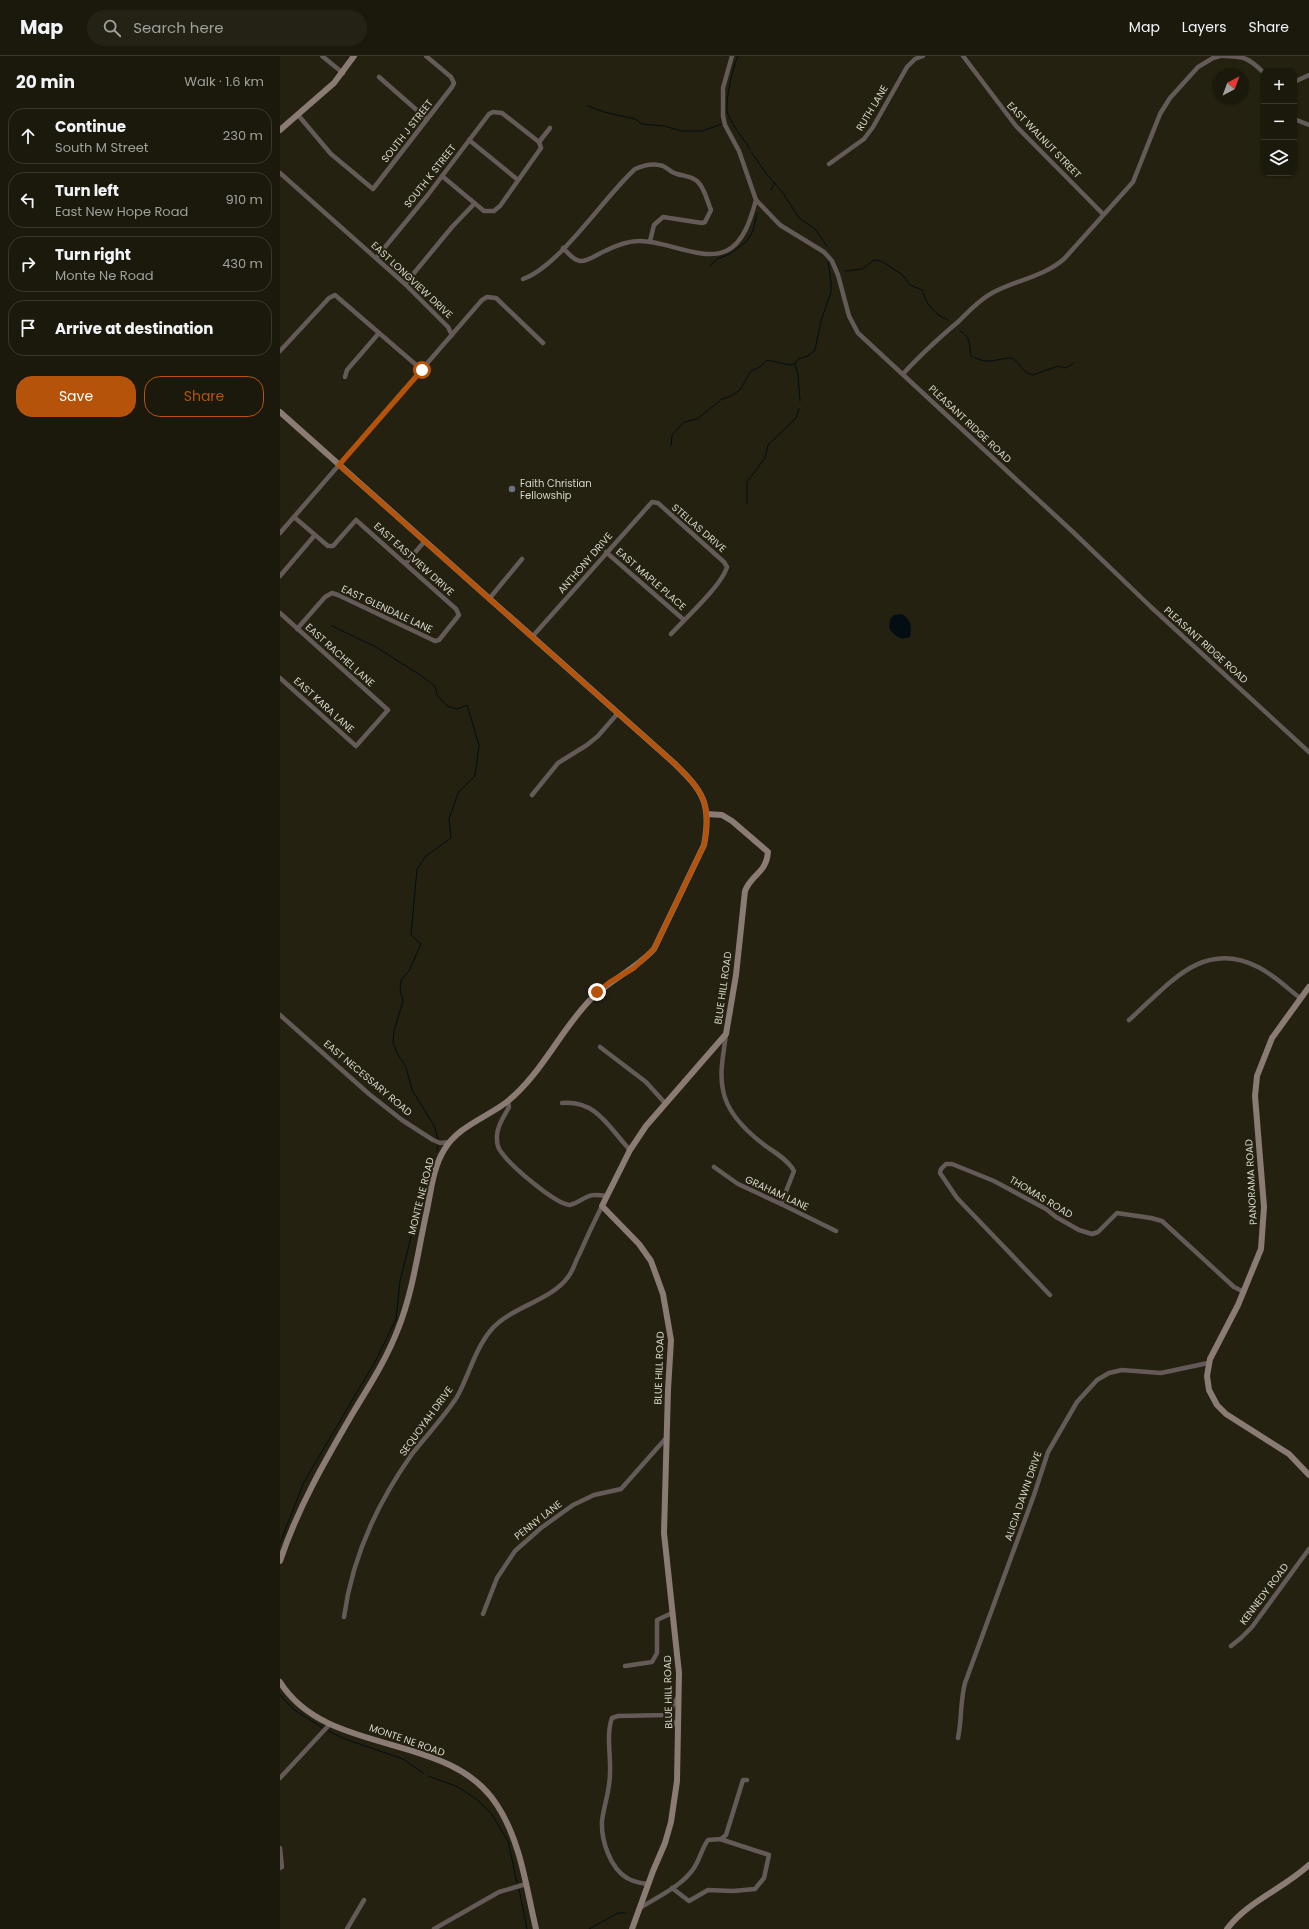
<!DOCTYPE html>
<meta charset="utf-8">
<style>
body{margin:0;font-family:Poppins,sans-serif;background:#242215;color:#f1f3f6}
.controls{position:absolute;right:12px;top:12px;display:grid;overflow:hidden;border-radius:8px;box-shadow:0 1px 3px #0004}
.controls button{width:36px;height:36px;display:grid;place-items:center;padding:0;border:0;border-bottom:1px solid #39382d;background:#1b190c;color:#f1f3f6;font:20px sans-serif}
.compass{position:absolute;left:933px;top:12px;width:36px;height:36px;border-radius:50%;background:#1b190c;box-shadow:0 1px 3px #0004;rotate:41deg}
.stop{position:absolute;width:12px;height:12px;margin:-9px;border:3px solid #b45309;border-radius:50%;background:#fff}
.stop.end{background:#b45309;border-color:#fff;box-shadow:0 1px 4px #0008}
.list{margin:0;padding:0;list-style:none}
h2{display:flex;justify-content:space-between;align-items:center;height:52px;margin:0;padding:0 16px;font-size:17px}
h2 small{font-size:13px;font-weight:400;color:#a0a09d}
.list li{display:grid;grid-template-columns:26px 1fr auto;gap:12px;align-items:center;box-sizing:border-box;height:56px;margin:0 8px 8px;padding:0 8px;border:1px solid #39382d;border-radius:16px}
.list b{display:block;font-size:15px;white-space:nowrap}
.list p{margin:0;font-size:13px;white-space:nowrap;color:#a0a09d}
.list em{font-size:13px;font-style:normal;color:#a0a09d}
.actions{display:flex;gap:8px;padding:12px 16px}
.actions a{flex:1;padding:9px 0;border:1px solid #b45309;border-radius:16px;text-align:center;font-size:14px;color:#b45309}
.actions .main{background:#b45309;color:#fff}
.icon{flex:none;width:22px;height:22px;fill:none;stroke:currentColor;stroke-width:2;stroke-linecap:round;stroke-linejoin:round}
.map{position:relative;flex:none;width:1029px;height:1873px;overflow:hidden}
header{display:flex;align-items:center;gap:24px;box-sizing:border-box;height:56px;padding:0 20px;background:#1b190c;border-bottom:1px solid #39382d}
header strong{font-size:19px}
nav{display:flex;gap:22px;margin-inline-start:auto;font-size:14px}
.search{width:280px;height:36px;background:#242215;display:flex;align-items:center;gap:10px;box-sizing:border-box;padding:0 14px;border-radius:22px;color:#a0a09d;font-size:15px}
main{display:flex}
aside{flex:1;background:#1b190c}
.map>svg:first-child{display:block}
.water{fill:#020e13}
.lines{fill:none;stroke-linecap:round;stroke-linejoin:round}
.stream{stroke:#020e13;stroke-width:1}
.street{stroke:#645a57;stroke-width:4.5}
.secondary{stroke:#8a7b75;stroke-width:6}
.route{stroke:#b45309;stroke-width:5}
.worship-dot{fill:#6b7280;stroke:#242110;stroke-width:1.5}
.labels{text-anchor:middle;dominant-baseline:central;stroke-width:4;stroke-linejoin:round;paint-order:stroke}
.street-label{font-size:10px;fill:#d6d5ca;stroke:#242110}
.poi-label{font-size:10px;fill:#d6d5ca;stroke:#242110;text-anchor:start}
</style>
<header>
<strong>Map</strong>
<div class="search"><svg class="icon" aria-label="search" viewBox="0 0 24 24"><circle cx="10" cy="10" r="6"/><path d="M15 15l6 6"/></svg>Search here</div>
<nav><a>Map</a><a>Layers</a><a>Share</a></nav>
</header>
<main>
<aside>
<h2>20 min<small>Walk · 1.6 km</small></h2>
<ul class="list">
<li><svg class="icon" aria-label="ahead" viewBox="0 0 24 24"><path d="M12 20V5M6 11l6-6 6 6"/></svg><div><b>Continue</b><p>South M Street</p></div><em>230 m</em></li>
<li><svg class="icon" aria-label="left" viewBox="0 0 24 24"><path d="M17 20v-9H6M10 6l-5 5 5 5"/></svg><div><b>Turn left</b><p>East New Hope Road</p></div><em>910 m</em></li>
<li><svg class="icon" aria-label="right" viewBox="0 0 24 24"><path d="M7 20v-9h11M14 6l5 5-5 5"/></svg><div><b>Turn right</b><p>Monte Ne Road</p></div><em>430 m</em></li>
<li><svg class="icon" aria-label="arrive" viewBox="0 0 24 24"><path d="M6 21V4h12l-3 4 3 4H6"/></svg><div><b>Arrive at destination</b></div></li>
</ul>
<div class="actions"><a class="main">Save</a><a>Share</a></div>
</aside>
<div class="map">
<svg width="1029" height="1873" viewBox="0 0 1029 1873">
<rect width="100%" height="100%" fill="#242110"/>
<!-- water -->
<path class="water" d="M622 558C631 564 632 570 630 581 620 585 615 580 609 572L610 563 614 559Z"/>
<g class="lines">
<!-- stream -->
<g class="stream">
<path d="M458 0C453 10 444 48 448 58 453 71 463 82 470 93"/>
<path d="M308 50 324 56 355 63 362 68 384 70 402 75H422L442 68"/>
<path d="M472 97 485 116 503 137 519 162 535 173 547 190"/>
<path d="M491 134 494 127"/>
<path d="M430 210 437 203 450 198 467 185 473 175 477 157"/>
<path d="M565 215 582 213 594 204 601 205 623 219 630 229 642 234C647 249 653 257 668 264"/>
<path d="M680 275C691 281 689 288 691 300 712 310 713 302 733 302L747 317 753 319 778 310 786 312 794 307"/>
<path d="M515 308 518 318 520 345"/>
<path d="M391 390 392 379 404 366 417 363 442 343 449 341 460 334 471 315 480 311 487 304 510 309 515 308 518 303 528 300 535 294 541 265 551 236V225L548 206"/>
<path d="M467 447V426L485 402 488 389 516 362 519 353"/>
<path d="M52 570 96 591 140 619 155 630 157 639 167 650 177 653 187 649 199 689 195 720 178 737 169 763 171 782 146 800 137 813 131 879 141 888 129 915 121 924 120 934 123 945 114 975 113 987 118 999 126 1011 132 1034 155 1071 158 1084"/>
<path d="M157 1095 158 1089"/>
<path d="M0 1487 24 1426 96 1304 116 1263 120 1225 148 1113 154 1101"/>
<path d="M0 1639 13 1653 43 1672"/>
<path d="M48 1675 65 1683 123 1703 143 1717"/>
<path d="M148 1720 176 1730 195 1742 211 1757 228 1785 237 1827"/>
<path d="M239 1833 247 1873"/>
<path d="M309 1873 338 1857H345"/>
</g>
<!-- street -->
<g class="street">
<path d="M42 0 63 17"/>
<path d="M452 0 443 32V60L445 69 459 95 476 144 500 169 544 196 552 205 558 219 569 260 578 277 793 476 871 551 1029 696"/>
<path d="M683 0 736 70 823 158"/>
<path d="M943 0C964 0 969 2 984 17"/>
<path d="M99 21 147 63"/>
<path d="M1014 26 1029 19"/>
<path d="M18 59 51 98 93 133 172 31 174 27 171 21 146 0"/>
<path d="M1014 63 1029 69"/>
<path d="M189 84 238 124"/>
<path d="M259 86 270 72"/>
<path d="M549 108 584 83 593 71 627 11 635 3 643 0"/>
<path d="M0 117 125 228 168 271 172 279"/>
<path d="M162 120 204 155H214L220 150 261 92 259 86"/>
<path d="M283 192C287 196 293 204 300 205 308 206 317 198 325 195 335 190 347 185 359 185 385 184 422 206 446 195 464 187 471 162 476 144"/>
<path d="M96 202 147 140 209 58 213 56 222 57 259 86"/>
<path d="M243 223C280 210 324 141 355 113 364 109 374 107 383 110 388 112 391 117 397 118 404 120 411 120 417 125 425 132 427 145 431 154L425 166 422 167 383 161 374 169 370 185"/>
<path d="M125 228 172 171 194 148"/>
<path d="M0 295 49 242 55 239 142 314"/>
<path d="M623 318C640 299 659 282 679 265 689 255 699 244 712 237 736 224 763 221 784 203L853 126 880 58 890 42 918 11 933 2 940 0"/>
<path d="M65 321 67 314 99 277"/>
<path d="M14 461 48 490H53L76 464 176 553 179 559 159 584 155 585 58 539 52 537 45 541 17 573"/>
<path d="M0 477 202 244 207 241 216 242 263 287"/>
<path d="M326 496 404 564"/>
<path d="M126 507 144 486"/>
<path d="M0 520 34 480"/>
<path d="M209 543 242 503"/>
<path d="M0 557 108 654 76 690 0 622"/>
<path d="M252 581 372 446 378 447 444 506 447 511C442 529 405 563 391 578"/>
<path d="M252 739 278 707 307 689 318 680 338 657"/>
<path d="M0 959 89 1038 122 1064 153 1084 160 1087 170 1086"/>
<path d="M849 964C887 931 921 882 978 911 994 919 1007 932 1020 942"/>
<path d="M446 978C444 996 439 1016 443 1034 447 1058 468 1077 487 1091 496 1097 509 1105 514 1115L501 1148"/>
<path d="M320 991 366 1026 385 1047"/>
<path d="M228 1045 229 1051C224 1061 216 1071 217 1083 217 1088 219 1094 222 1097 231 1110 275 1148 290 1149 307 1144 304 1136 326 1140"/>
<path d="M282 1047C317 1044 329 1072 350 1094"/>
<path d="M434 1111 458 1128 501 1148 556 1175"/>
<path d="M770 1239 677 1142 660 1117 661 1113 666 1108H672L714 1125 766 1153 776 1161 799 1174 812 1178 818 1176 837 1157 871 1162 882 1165 954 1231 964 1236"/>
<path d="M203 1558 217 1522 235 1495 261 1472 293 1449 314 1439 341 1433 387 1381"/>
<path d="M64 1561C72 1502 98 1446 132 1398 147 1379 164 1361 177 1341 189 1319 195 1293 211 1274 230 1251 271 1245 288 1221 293 1215 295 1206 299 1199 306 1183 314 1166 322 1150"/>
<path d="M951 1590 961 1582 972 1571 1029 1493"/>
<path d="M345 1610 372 1606 377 1597V1564L392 1557"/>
<path d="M387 1659 399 1672"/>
<path d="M678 1682C682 1663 680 1646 685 1627L754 1439 768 1396 797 1346 817 1324 829 1317 842 1314 881 1317 928 1307"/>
<path d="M0 1722 50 1668"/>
<path d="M0 1792 2 1811 0 1812"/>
<path d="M367 1828C361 1827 353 1826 347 1822 330 1812 321 1784 322 1765 324 1749 330 1734 330 1717 331 1700 326 1678 332 1662L338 1660 387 1659 398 1641"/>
<path d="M392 1832 409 1845 428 1834 453 1835 475 1833 484 1822 489 1799 440 1783"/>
<path d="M360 1852C379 1840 402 1830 414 1812 420 1803 422 1792 428 1784L441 1783 446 1779 463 1724H467"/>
<path d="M67 1873 84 1844"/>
<path d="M154 1873 219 1836 246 1828"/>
</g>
<!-- secondary -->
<g class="secondary">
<path d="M0 74 54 27 74 0"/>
<path d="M0 356 394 707C423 735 432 748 424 789L374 893C355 914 329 924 310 944 280 975 262 1017 228 1045 208 1061 178 1070 164 1094 153 1112 151 1135 147 1154 138 1194 133 1236 118 1273 107 1302 90 1329 74 1355 46 1403 18 1451 0 1505"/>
<path d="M1029 931 992 982 977 1020 975 1040 984 1151 981 1193 958 1249 930 1303 927 1320 929 1334 937 1349 946 1358 1009 1398 1029 1419"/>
<path d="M0 1626C48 1702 169 1674 217 1749 241 1786 246 1831 256 1873"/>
<path d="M352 1873 373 1815 385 1787 391 1766 397 1725 399 1617 384 1477 388 1334 391 1284 383 1238 371 1205 359 1188 322 1150 350 1094 366 1070 446 978 456 919 465 835C472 817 486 818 488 796L452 765 442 759 427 758"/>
<path d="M947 1873C968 1845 1003 1833 1029 1809"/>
</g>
</g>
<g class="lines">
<!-- route -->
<path class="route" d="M142 314 59 409 394 707C423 735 432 748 424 789L374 893 354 912 330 926 317 936"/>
</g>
<!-- markers -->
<circle class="worship-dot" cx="232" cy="433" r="4"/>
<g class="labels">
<!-- street labels -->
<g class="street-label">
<text transform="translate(592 52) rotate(-59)">RUTH LANE</text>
<text transform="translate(127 75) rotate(-52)">SOUTH J STREET</text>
<text transform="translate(764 84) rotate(46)">EAST WALNUT STREET</text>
<text transform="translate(150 120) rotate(-52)">SOUTH K STREET</text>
<text transform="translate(132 224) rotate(43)">EAST LONGVIEW DRIVE</text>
<text transform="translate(690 368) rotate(43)">PLEASANT RIDGE ROAD</text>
<text transform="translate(419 472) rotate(41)">STELLAS DRIVE</text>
<text transform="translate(134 503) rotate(42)">EAST EASTVIEW DRIVE</text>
<text transform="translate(305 507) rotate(-49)">ANTHONY DRIVE</text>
<text transform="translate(371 523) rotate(41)">EAST MAPLE PLACE</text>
<text transform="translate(107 553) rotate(25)">EAST GLENDALE LANE</text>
<text transform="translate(926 589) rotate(42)">PLEASANT RIDGE ROAD</text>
<text transform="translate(60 599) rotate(42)">EAST RACHEL LANE</text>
<text transform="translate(44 649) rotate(42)">EAST KARA LANE</text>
<text transform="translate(443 932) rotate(-82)">BLUE HILL ROAD</text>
<text transform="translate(88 1022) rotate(40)">EAST NECESSARY ROAD</text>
<text transform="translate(971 1126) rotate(-93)">PANORAMA ROAD</text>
<text transform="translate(497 1137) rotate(25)">GRAHAM LANE</text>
<text transform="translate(141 1140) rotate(-76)">MONTE NE ROAD</text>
<text transform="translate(761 1141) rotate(31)">THOMAS ROAD</text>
<text transform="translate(379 1312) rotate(-88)">BLUE HILL ROAD</text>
<text transform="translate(146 1365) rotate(-54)">SEQUOYAH DRIVE</text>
<text transform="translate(743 1440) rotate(-71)">ALICIA DAWN DRIVE</text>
<text transform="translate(258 1464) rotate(-38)">PENNY LANE</text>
<text transform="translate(984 1538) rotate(-53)">KENNEDY ROAD</text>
<text transform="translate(388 1636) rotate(-91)">BLUE HILL ROAD</text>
<text transform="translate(127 1684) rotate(19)">MONTE NE ROAD</text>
</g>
<!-- poi labels -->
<g class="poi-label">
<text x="240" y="427">Faith Christian<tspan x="240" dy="12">Fellowship</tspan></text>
</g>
</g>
</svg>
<div class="controls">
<button>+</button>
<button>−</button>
<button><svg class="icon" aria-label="layers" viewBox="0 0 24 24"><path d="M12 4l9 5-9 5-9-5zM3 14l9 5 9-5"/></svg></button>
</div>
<svg class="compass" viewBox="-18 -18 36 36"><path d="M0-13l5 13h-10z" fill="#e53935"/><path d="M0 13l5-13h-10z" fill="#a0a09d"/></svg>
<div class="stop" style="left:142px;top:314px"></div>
<div class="stop end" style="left:317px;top:936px"></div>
</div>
</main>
